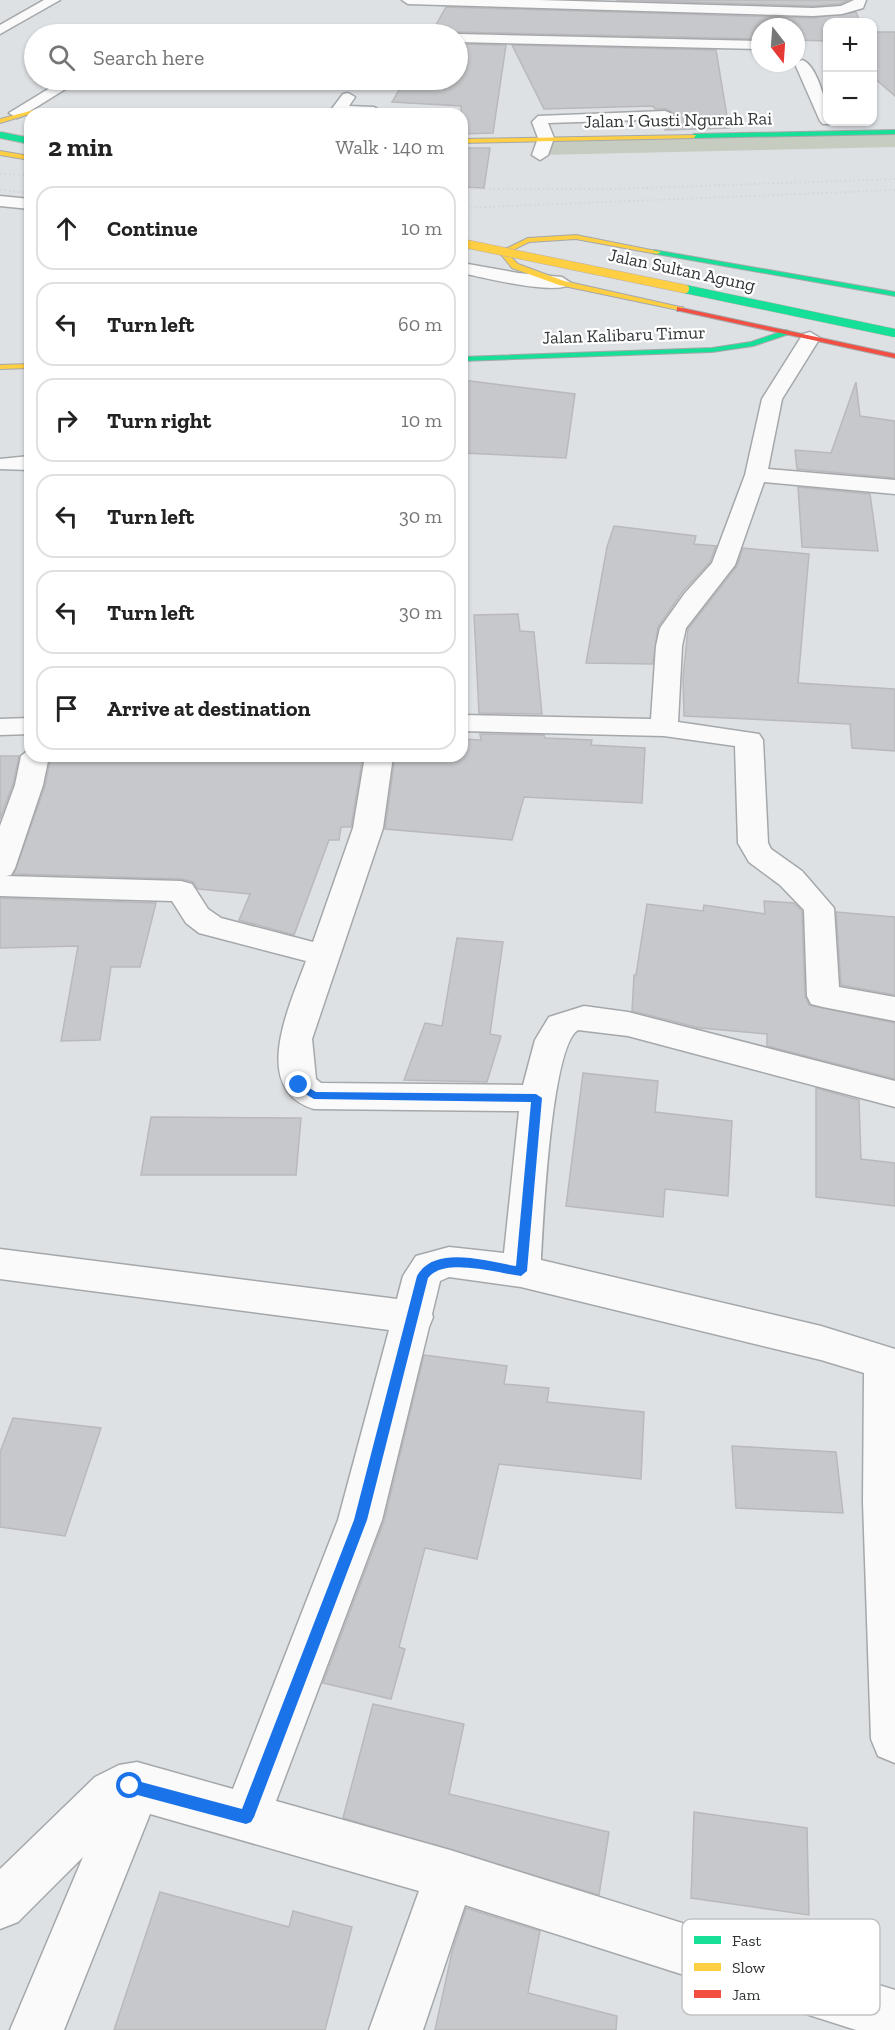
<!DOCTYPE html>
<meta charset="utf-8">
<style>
body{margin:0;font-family:"Zilla Slab",serif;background:#f2f2f2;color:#222}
.controls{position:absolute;right:18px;top:18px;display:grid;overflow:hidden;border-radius:12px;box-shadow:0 2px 4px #0004}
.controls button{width:54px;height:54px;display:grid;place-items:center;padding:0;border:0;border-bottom:2px solid #e0e0e0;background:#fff;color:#222;font:30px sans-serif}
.compass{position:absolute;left:751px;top:18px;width:54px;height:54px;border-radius:50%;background:#fff;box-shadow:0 2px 4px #0004;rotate:163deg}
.stop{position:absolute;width:18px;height:18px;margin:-14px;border:4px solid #1a73e8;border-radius:50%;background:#fff}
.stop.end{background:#1a73e8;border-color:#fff;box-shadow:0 2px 6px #0008}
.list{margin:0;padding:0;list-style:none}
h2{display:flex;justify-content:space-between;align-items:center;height:78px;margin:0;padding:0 24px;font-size:26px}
h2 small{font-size:20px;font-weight:400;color:#767676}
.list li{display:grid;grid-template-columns:39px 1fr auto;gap:18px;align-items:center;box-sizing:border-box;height:84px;margin:0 12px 12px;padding:0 12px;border:2px solid #e0e0e0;border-radius:18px}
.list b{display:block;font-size:22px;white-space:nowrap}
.list em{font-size:20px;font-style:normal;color:#767676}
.icon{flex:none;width:33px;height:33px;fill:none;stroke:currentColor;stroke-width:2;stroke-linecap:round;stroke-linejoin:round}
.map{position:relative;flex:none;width:895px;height:2030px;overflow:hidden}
.search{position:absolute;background:#fff;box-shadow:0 2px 4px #0004;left:24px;top:24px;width:444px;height:66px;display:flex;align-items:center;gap:15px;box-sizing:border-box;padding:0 21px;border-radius:33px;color:#767676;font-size:22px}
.panel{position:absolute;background:#fff;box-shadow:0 2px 4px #0004;left:24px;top:108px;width:444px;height:654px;border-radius:18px}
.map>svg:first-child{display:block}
.green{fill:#c7ccc1}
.building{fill:#c7c8cb;stroke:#b9b9bc;stroke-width:1.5}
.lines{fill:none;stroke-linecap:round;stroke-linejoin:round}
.street-casing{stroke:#a5a8aa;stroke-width:3}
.fast-casing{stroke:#a5a8aa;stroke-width:2}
.slow-casing{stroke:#a5a8aa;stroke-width:2}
.jam-casing{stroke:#a5a8aa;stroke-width:2}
.street{fill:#fafafb;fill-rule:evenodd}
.fast{fill:#16e098;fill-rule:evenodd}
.slow{fill:#ffcf43;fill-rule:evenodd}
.jam{fill:#f24e42;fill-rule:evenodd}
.rail{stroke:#d4d5d6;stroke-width:2;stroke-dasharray:1.5 3;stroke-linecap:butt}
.fast-bridge-far1-casing{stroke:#b9aeae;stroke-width:8;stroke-linecap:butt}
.fast-bridge-casing{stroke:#b9aeae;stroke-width:9;stroke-linecap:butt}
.slow-bridge-casing{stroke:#b9aeae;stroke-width:9;stroke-linecap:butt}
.fast-bridge-far1{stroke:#16e098;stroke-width:6}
.fast-bridge{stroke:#16e098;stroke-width:8}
.slow-bridge{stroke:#ffcf43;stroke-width:8}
.route{fill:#1a73e8}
.labels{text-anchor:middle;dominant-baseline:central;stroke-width:4.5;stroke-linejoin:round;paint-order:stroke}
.far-street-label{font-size:18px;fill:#313436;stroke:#fff}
.key{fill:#fff;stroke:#c1c2c3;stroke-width:1.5}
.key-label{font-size:16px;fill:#313436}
</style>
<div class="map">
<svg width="895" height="2030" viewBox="0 0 895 2030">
<rect width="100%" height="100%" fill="#dee1e4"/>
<!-- green -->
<path class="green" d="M895 132V147L540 155 545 141Z"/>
<!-- building -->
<g class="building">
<path d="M616 0H849L840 4 813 6Z"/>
<path d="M446 7 813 18 856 12 860 22H828V41L796 40V27H760V39L458 32 454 34H431Z"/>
<path d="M873 32H895V96L873 77Z"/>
<path d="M458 44 506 45 493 133 462 134 461 106 392 102 405 80H458Z"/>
<path d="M512 45 716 50 729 128 665 130 661 122 672 121 675 114 666 109H655L653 106 544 109Z"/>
<path d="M462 148H490L484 188 463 187Z"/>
<path d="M462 380 575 394 566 458 462 453Z"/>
<path d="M856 382 860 416 895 421V478L797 469 795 450 831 453Z"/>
<path d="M798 487 870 494 878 551 802 547Z"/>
<path d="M614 526 696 536 694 544 716 546 710 562 683 591 658 627 653 664 586 663 607 547Z"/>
<path d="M743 548 809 554 798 683 895 689V751L852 748 850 724 684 716 683 677 688 629 737 566Z"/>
<path d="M518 614 520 631 534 632 542 714 479 713 474 615Z"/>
<path d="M480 734 544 735 545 738 592 740 591 745 645 748 642 803 524 797 512 840 385 829 395 756H462V739L481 740Z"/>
<path d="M0 756H19L13 784 0 819Z"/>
<path d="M51 756H363L351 827H341L339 840H329L294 935 239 920 250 894 198 889 193 882 182 879 14 874 45 786Z"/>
<path d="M0 898 156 903 140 967H111L100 1040 61 1041 78 946 0 948Z"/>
<path d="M764 901 794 903 802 911 805 996 809 1005 895 1023V1079L767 1046V1034L700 1028 632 1011 634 975H636L647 904 703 911 704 905 765 914Z"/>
<path d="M836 912 895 917V995L841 985Z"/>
<path d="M457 938 503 942 490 1034 501 1036 487 1082 404 1080 425 1023 442 1026Z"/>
<path d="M583 1073 658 1081 655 1112 732 1121 728 1196 665 1189 663 1217 566 1206Z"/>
<path d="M816 1088 859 1100 861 1159 895 1163V1206L816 1197Z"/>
<path d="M151 1117 301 1118 296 1175H141Z"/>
<path d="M424 1355 507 1366 504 1384 549 1388 547 1402 644 1412 641 1479 499 1464 477 1559 425 1548 399 1647 405 1649 391 1699 323 1683 384 1521Z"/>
<path d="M13 1418 101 1428 65 1536 0 1527V1452Z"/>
<path d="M732 1446 836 1452 843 1513 736 1508Z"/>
<path d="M373 1704 464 1724 449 1794 609 1832 599 1895 343 1818Z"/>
<path d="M694 1812 807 1828 809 1915 691 1898Z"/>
<path d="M160 1892 289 1927 293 1911 352 1927 325 2030H114Z"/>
<path d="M466 1908 540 1931 528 1993 617 2016 616 2030H435L452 1952Z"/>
</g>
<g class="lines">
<defs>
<g id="street">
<path d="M44 0H60L0 34V25Z"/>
<path d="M402 0H539L813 8 841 6 854 0H866L863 8 842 14 813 16 408 4Z"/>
<path d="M456 34H458L760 41V49L458 42Z"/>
<path d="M802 60C817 64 828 107 828 122H835L833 124H823L820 121 795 64Z"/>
<path d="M63 80H80L22 116 17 118 9 113Z"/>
<path d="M348 93 355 97 349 106 374 107 382 112 334 113 331 110 343 94Z"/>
<path d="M665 111 670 113 673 116 670 119 548 123 554 138 548 155 540 160 532 155 538 138 532 122 538 116Z"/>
<path d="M0 196 30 199V209L0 206Z"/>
<path d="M462 263 518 273 562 277 571 283C562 297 480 277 462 273Z"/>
<path d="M810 332 820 338 782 399 768 469 895 480V494L764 482 735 565 686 628 682 646 678 722 759 734 763 740 768 843 771 849 802 871 834 908 839 987 895 997V1021L823 1007 811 1004 807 996 804 910 780 885 749 862 738 843 735 746 664 736 462 731V715L651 719 656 646 660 628 685 593 712 563 745 475 762 399 803 334Z"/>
<path d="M30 456V470L0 469V459Z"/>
<path d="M30 718V734L0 735V719Z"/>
<path d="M30 749V756H49L43 785 15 868 11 875 6 876 181 881 192 884 208 909 221 918 313 942 353 828 365 756H393L383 828 312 1039 316 1079 321 1083 523 1085 535 1040 549 1017 584 1006 628 1012 895 1081V1107L628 1036 578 1030C551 1046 543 1223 541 1260L821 1326 895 1349V1763L878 1756 871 1739 863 1502 864 1373 821 1360 521 1287 449 1277 440 1281 432 1314 433 1317 429 1327 382 1520 276 1801 450 1850 895 1990V2030H856L465 1905 423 2030H369L419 1891 150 1814 64 2030H10L83 1857 18 1922 0 1929V1869L95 1777 119 1765 137 1762 233 1789 338 1520 389 1330 0 1279V1249L397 1299 403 1276 416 1256 449 1247 504 1253 519 1111 314 1109C249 1089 290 1005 306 961L199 933 186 923 172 901 0 896V826L15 785 21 756Z"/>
</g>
<g id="fast">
<path d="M895 130V134L694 138 691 136 694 134Z"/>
<path d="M654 250 895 292V296L657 254H654Z"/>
<path d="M786 330 790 332 789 334 753 346 712 352 462 361V357L712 348 751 342Z"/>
</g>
<g id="slow">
<path d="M34 110 94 112 97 114H30L0 123V119Z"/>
<path d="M696 135 694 138 462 143V139Z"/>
<path d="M0 151 30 156V160L0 155Z"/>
<path d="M576 235 661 252 657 254 576 239 529 242 507 253 518 264 564 281 680 307H683V311L559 285 512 268 499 252 528 238Z"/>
<path d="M30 364V368L0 369V365Z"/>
</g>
<path id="jam" d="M677 307 895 354V358L680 311H677Z"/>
</defs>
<!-- street casing -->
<use href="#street" class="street-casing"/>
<!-- fast casing -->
<use href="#fast" class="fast-casing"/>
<!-- slow casing -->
<use href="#slow" class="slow-casing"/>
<!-- jam casing -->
<use href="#jam" class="jam-casing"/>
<!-- street -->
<use href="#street" class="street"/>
<!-- fast -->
<use href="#fast" class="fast"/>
<!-- slow -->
<use href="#slow" class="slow"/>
<!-- jam -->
<use href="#jam" class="jam"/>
<!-- rail -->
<g class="rail">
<path d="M0 174 30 175"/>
<path d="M462 189H617L895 179"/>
<path d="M0 190 30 193"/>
<path d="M462 208 895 190"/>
</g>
<defs>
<path id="fast-bridge-far1" d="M0 135 30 141"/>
<path id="fast-bridge" d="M685 289 895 333"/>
<path id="slow-bridge" d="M462 243 685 289"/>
</defs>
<!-- fast-bridge-far1 casing -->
<use href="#fast-bridge-far1" class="fast-bridge-far1-casing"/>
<!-- fast-bridge casing -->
<use href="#fast-bridge" class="fast-bridge-casing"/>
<!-- slow-bridge casing -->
<use href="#slow-bridge" class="slow-bridge-casing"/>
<!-- fast-bridge-far1 -->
<use href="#fast-bridge-far1" class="fast-bridge-far1"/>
<!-- fast-bridge -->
<use href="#fast-bridge" class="fast-bridge"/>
<!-- slow-bridge -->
<use href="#slow-bridge" class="slow-bridge"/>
</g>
<!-- route -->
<path class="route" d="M299 1082 316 1092 536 1094 542 1098 527 1271 521 1276C498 1273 443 1257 428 1278L367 1520 254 1817 251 1822 246 1824 130 1793 123 1786 130 1779 242 1809 354 1520 417 1276C435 1244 487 1262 516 1266L531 1102 314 1099 295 1088V1083Z"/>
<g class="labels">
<!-- far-street labels -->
<g class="far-street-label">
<text transform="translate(678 120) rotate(-1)">Jalan I Gusti Ngurah Rai</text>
<text transform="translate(682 270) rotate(12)">Jalan Sultan Agung</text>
<text transform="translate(624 335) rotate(-2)">Jalan Kalibaru Timur</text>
</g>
</g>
<!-- legend -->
<rect x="682" y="1919" width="198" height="96" rx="9" class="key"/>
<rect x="694" y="1936" width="27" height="8" fill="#16e098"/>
<rect x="694" y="1963" width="27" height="8" fill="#ffcf43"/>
<rect x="694" y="1990" width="27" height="8" fill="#f24e42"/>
<g class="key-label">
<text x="732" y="1946">Fast</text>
<text x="732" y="1973">Slow</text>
<text x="732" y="2000">Jam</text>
</g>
</svg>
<div class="controls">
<button>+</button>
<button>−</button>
</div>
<svg class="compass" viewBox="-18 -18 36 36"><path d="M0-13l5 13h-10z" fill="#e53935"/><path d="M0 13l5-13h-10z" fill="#767676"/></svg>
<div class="stop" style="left:130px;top:1786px"></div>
<div class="stop end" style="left:299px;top:1085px"></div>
<div class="search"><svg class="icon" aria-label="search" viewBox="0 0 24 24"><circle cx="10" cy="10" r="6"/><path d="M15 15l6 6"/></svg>Search here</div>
<section class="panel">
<h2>2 min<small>Walk · 140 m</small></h2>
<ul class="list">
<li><svg class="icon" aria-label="ahead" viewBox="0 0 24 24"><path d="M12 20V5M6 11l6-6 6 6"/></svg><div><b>Continue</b></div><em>10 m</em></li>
<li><svg class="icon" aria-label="left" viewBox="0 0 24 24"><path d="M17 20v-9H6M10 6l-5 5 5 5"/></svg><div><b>Turn left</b></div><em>60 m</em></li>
<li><svg class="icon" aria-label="right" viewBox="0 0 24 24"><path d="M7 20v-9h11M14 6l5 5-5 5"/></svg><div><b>Turn right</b></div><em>10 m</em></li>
<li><svg class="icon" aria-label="left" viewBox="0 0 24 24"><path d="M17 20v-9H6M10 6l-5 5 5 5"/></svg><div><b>Turn left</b></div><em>30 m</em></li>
<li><svg class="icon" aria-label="left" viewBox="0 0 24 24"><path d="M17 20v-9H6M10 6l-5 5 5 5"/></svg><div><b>Turn left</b></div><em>30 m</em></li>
<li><svg class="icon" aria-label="arrive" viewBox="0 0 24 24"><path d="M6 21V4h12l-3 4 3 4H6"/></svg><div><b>Arrive at destination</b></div></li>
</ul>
</section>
</div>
